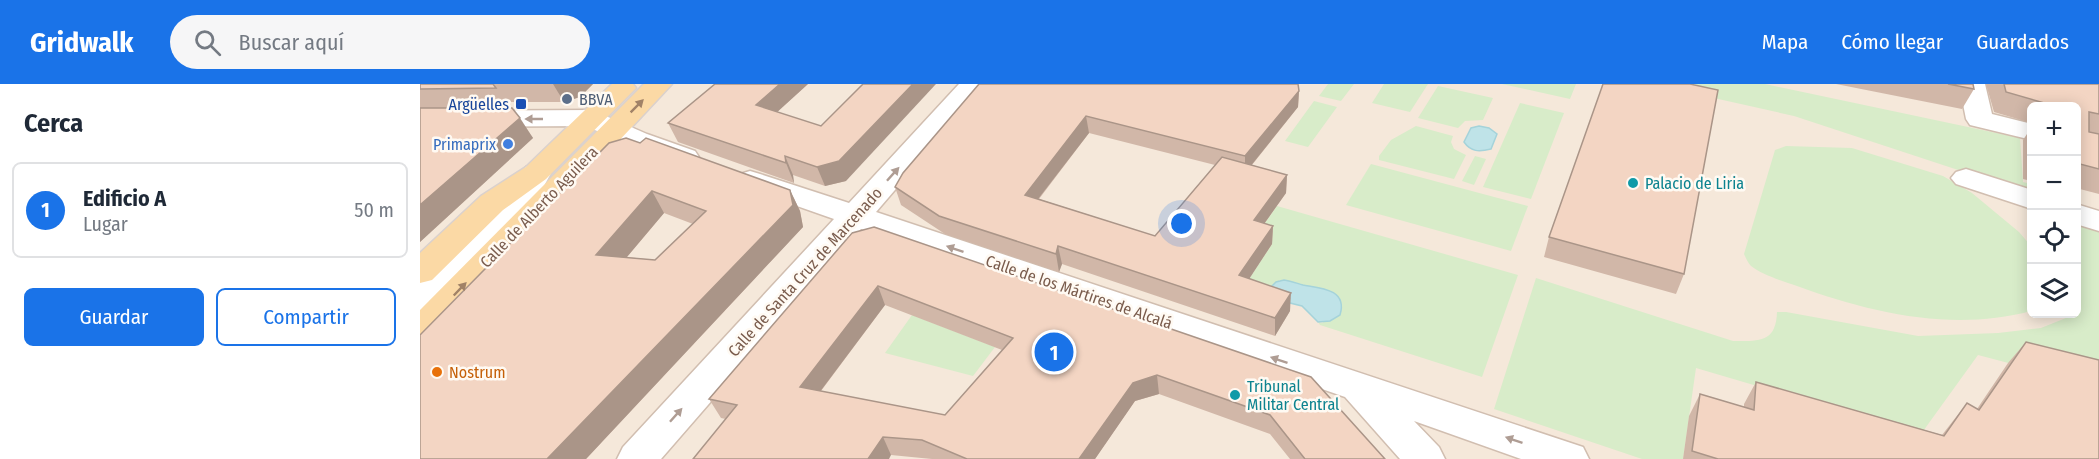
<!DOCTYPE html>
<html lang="es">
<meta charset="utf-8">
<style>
body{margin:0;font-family:"Fira Sans Condensed",sans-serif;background:#f6f6f7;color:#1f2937}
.controls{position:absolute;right:18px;top:18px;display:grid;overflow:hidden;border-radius:9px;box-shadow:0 3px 15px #0003}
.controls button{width:54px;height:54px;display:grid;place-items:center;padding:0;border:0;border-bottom:2px solid #e0e1e3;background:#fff;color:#1f2937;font:30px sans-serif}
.you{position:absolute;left:762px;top:140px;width:21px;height:21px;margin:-15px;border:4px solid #fff;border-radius:50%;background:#1a73e8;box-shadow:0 0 0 9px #1a73e833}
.badge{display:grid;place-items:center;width:39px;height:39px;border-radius:50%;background:#1a73e8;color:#fff;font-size:20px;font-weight:700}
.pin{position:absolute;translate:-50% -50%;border:3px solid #fff;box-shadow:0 2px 6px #0006}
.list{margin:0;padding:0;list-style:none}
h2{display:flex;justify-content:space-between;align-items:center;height:78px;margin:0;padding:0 24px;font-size:26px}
h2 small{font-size:20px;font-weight:400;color:#747a83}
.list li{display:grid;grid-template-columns:39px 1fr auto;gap:18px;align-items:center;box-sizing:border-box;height:96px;margin:0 12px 12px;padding:0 12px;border:2px solid #e0e1e3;border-radius:9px}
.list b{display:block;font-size:22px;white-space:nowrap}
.list p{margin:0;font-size:20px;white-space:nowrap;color:#747a83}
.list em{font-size:20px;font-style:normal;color:#747a83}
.actions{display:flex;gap:12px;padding:18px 24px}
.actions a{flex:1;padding:14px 0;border:2px solid #1a73e8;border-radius:9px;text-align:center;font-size:21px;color:#1a73e8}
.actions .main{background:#1a73e8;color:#fff}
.icon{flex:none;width:33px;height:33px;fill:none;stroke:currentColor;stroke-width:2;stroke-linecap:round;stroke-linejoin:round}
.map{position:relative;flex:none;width:1679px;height:375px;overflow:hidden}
header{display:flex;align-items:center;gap:36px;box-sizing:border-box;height:84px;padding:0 30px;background:#1a73e8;color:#fff}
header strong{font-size:28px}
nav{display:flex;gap:33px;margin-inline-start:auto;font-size:21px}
.search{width:420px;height:54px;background:#f6f6f7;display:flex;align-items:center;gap:15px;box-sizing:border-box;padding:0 21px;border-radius:33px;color:#747a83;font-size:22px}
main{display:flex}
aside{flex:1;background:#fff}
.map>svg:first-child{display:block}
.residential{fill:#f5e8da;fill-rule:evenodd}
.green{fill:#d8ecc9}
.water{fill:#bfe3e8;stroke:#a5d3da;stroke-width:1.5}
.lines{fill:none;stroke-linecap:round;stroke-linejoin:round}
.minor-casing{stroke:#d1beb0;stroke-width:3}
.major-casing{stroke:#dad1cd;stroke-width:3}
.minor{fill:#fff;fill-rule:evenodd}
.major{fill:#fbd9a5;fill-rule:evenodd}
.wall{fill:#d1b7a8;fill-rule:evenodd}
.shaded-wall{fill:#aa9588}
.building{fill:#f3d5c3;stroke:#aa9588;stroke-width:1.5;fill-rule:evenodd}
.oneway{fill:#a18267}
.oneway2{fill:#af9d94}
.service-dot{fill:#5c6f8a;stroke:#fffaf3;stroke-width:2}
.transit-dot{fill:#1a4fb4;stroke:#fffaf3;stroke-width:2}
.shop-dot{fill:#3f7fe0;stroke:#fffaf3;stroke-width:2}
.culture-dot{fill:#0f9aa8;stroke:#fffaf3;stroke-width:2}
.food-dot{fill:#e8710a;stroke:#fffaf3;stroke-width:2}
.labels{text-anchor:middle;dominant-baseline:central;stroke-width:5;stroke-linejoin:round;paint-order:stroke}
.service-label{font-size:16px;fill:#4e5e75;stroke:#fffaf3;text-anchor:start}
.transit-label{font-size:16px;fill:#164399;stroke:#fffaf3;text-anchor:end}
.shop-label{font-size:16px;fill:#366cbe;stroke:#fffaf3;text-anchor:end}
.culture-label{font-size:16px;fill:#0d838f;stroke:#fffaf3;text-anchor:start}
.street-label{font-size:16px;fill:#7a5c4d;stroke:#fffaf3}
.food-label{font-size:16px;fill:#c56008;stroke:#fffaf3;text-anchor:start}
</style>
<header>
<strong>Gridwalk</strong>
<div class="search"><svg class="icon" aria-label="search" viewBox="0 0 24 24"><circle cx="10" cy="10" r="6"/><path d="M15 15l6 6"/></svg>Buscar aquí</div>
<nav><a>Mapa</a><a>Cómo llegar</a><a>Guardados</a></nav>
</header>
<main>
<aside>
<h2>Cerca<small></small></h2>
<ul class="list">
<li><span class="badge">1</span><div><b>Edificio A</b><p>Lugar</p></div><em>50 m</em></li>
</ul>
<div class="actions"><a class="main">Guardar</a><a>Compartir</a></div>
</aside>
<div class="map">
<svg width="1679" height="375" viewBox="0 0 1679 375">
<rect width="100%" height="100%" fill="#fdf6ec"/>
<!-- residential -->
<path class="residential" d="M0 0H1679V375H0ZM1612 22H1656V230H1612Z"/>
<!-- green -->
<g class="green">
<path d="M908 0H934L921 17 899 12Z"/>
<path d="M964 0H1008L990 28 952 19Z"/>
<path d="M1082 0H1156L1150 15Z"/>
<path d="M1231 0H1345L1600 54 1603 98 1611 100V110L1374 32Z"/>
<path d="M1018 2 1073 14 1063 36 1045 37 1038 44 998 34Z"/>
<path d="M894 17 917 23 888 63 865 57Z"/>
<path d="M1100 19 1144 29 1111 115 1063 103Z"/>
<path d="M996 42 1033 52 1031 58 1034 65 1046 71 1034 95 959 76V72L971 56Z"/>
<path d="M1366 62 1432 64 1523 92 1552 109 1599 148 1611 162V227C1533 248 1451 229 1377 202 1363 197 1342 191 1331 182 1328 179 1326 174 1324 170L1355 66Z"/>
<path d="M1055 72 1066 75 1054 101 1042 97Z"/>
<path d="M951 80 1108 122 1091 167 926 121Z"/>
<path d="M857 122 1098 191 1062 293 900 241 898 238 903 239 883 201 859 196 862 217 870 227 820 209 852 160 834 154Z"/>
<path d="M1657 139 1679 147V303L1558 271 1501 350 1276 284 1263 375H1222L1074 325 1116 194 1313 257C1339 257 1356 259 1357 228H1366L1498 252 1578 249 1621 244 1656 230Z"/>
<path d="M492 231 575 263 553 292 465 269Z"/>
</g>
<!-- water -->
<g class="water">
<path d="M1059 42 1069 44 1077 50 1071 65C1059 68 1051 68 1044 58L1051 44Z"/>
<path d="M864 196C871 197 876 199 883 201 900 204 928 205 920 231L910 237 898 238 882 222 862 217 852 207V202L856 198Z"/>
</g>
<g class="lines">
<defs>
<g id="minor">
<path d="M539 0H566L456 128 1163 363 1169 375H1101L994 337 1019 363 1025 375H980L925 313 441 145 241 375H197L203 363 414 135 320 102 315 96 320 90 330 87 340 90 429 119Z"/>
<path d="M1539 0H1565L1572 30 1612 40V56L1550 41 1546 35Z"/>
<path d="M172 26 227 50 275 67 279 73 275 79 265 82 255 79 207 62 167 42 0 43V27Z"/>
<path d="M116 80 126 83 131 89 118 113 12 223 0 227V195L95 101 106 83Z"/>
<path d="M1546 85 1612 106V125L1536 100 1531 94 1536 88Z"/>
<path d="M1656 120 1679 127V147L1656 140Z"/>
</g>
<g id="major">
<path d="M192 0H213L216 4 126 95 83 126 12 196 0 199V169L61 112 106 83Z"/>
<path d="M224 0H252L12 257 0 261V226Z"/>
</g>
</defs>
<!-- minor casing -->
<use href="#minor" class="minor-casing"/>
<!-- major casing -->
<use href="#major" class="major-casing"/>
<!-- minor -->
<use href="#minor" class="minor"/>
<!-- major -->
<use href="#major" class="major"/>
</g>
<!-- wall -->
<g class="wall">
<path d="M0 0H173L160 13 144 18H85L113 54 0 158Z"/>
<path d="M388 0 357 28 426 97 405 102 373 91 374 99 258 58 248 39Z"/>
<path d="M559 0 879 7 878 23 832 81 867 91 866 109 844 140 853 142 852 160 829 194 870 227 855 252 642 180 639 188 525 150 481 121 475 103ZM669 49 795 81 735 152 619 115Z"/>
<path d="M1416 0H1553L1554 5 1542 25Z"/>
<path d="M1566 0H1679V110L1656 104V22H1611V39L1574 28Z"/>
<path d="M1611 44V97L1603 95V56Z"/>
<path d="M220 59 370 106 380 127 383 143 166 375H0ZM244 129 273 140 235 176 207 173Z"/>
<path d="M432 149 965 375H870L850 350 739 310 715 317 675 375H512L471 371 301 334 289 315ZM465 221 582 266 525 331 401 307Z"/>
<path d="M1129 153 1264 190 1256 210 1124 173Z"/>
<path d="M1606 258 1679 375H1263L1269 332 1280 310 1324 323V320L1336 298 1522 351 1547 319 1557 325 1588 279Z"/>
</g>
<!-- shaded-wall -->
<g class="shaded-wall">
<path d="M133 0H173L160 13 144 18Z"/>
<path d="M360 0H388L344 40 336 21Z"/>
<path d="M493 0H516L426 97 405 102 397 83Z"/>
<path d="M879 7 878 23 825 89V72Z"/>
<path d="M666 32 669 49 608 128 605 111Z"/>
<path d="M100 34 113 54 0 158V121Z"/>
<path d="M365 72 373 91 374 99 366 79Z"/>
<path d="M867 91 866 109 834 154V136Z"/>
<path d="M370 106 380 127 383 143 166 375H127Z"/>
<path d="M232 107 244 129 190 193 176 171Z"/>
<path d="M853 142 852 160 820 209 819 191Z"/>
<path d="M638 162 642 180 639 188 636 170Z"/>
<path d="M458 202 465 221 390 321 380 303Z"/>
<path d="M871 209 870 227 855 252V234Z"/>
<path d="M737 291 739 310 715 317 675 375H659L713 299Z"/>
<path d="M463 353 471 371 469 375H448Z"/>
</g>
<!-- building -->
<g class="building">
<path d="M0 0H73L76 4 0 5Z"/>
<path d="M295 0H360L336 21 401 42 443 0H493L419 77 397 83 365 72 366 79 248 39Z"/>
<path d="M559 0H878L879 7 825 72 666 32 605 111 735 152 802 73 867 91 834 136 853 142 819 191 871 209 855 234 638 162 636 170 519 132 475 103 483 89Z"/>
<path d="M1183 0H1270L1298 6 1264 190 1129 153Z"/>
<path d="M1528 0H1553L1554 5Z"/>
<path d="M1584 0H1679V30L1669 28V48L1679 50V85L1656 79V22H1628V20L1586 8Z"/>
<path d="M0 24H92L100 34 0 121Z"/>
<path d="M206 54 220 59 226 54 370 106 373 121 127 375H0V251L189 59ZM232 107 286 127 235 176 176 171Z"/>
<path d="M454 143 891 293 965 375H885L850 331 737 291 713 299 659 375H547L502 356 463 353 448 375H273L317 321 289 315 432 149ZM458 202 593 254 525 331 380 303Z"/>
<path d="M1606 258 1679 276V375H1298L1272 367 1280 310 1334 326 1336 298 1524 352 1547 319 1559 326Z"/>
</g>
<!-- one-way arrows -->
<defs><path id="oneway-solid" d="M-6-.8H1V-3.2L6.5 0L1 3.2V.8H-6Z" transform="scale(1.5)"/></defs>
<g class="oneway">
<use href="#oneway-solid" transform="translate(217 22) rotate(-45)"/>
<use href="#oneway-solid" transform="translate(40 205) rotate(-46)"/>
</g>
<g class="oneway2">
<use href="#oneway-solid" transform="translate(114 35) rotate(180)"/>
<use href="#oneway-solid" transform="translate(473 90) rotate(-48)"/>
<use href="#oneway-solid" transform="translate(535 165) rotate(-161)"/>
<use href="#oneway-solid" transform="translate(859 276) rotate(-161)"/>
<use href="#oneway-solid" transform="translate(256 331) rotate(-48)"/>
<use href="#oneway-solid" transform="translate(1094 356) rotate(-161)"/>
</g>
<!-- markers -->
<circle class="service-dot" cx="147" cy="15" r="6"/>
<rect class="transit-dot" x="95" y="14" width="12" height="12" rx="3"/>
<circle class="shop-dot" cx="88" cy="60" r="6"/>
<g class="culture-dot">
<circle cx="1213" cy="99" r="6"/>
<circle cx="815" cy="311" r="6"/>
</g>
<circle class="food-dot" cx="17" cy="288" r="6"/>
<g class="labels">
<!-- service labels -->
<g class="service-label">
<text x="159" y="15">BBVA</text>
</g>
<!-- transit labels -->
<g class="transit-label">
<text x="89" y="20">Argüelles</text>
</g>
<!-- shop labels -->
<g class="shop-label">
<text x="76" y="60">Primaprix</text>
</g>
<!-- culture labels -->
<g class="culture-label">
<text x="1225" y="99">Palacio de Liria</text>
<text x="827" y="302">Tribunal<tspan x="827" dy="18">Militar Central</tspan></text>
</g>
<!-- street labels -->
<g class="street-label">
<text transform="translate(119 123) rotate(-46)">Calle de Alberto Aguilera</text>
<text transform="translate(385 188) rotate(-48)">Calle de Santa Cruz de Marcenado</text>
<text transform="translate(659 208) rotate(19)">Calle de los Mártires de Alcalá</text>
</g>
<!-- food labels -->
<g class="food-label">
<text x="29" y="288">Nostrum</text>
</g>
</g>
</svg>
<div class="controls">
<button>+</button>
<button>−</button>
<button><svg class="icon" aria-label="locate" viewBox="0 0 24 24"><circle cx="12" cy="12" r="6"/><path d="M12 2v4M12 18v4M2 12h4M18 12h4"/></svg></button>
<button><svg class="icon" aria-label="layers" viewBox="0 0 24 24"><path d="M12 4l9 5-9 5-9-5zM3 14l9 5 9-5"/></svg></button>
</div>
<div class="you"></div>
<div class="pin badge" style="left:634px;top:268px">1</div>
</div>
</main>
